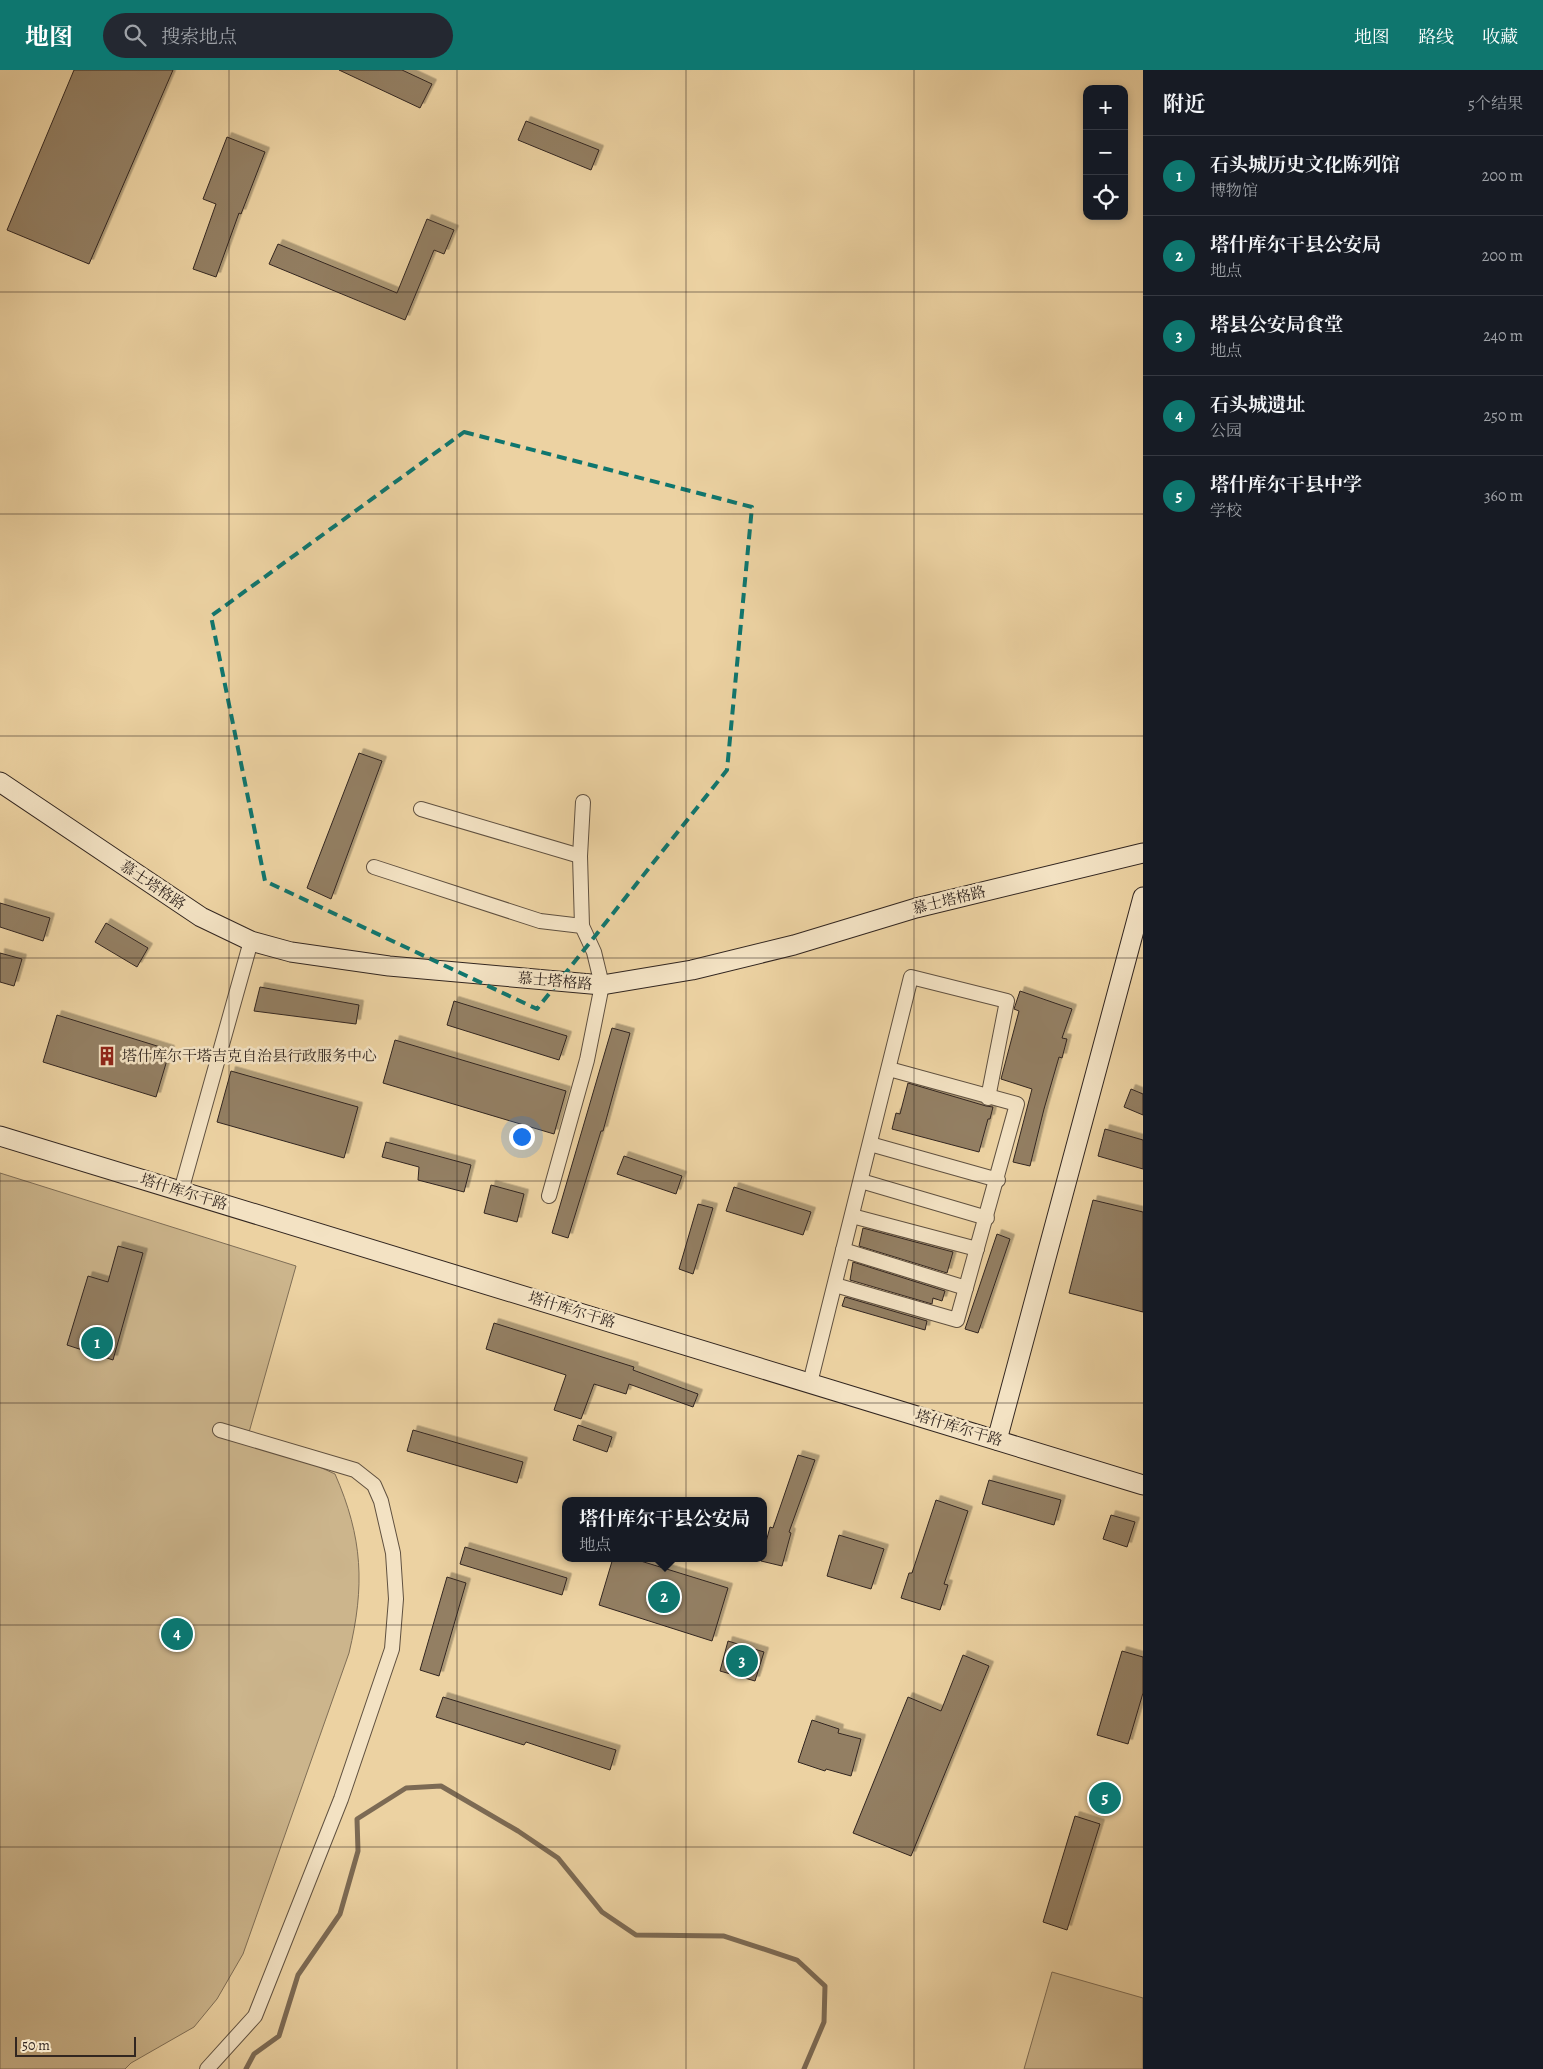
<!DOCTYPE html>
<html lang="zh">
<meta charset="utf-8">
<style>
body{margin:0;font-family:Alegreya,"Noto Serif SC",serif;background:#242831;color:#f1f3f6}
.controls{position:absolute;right:15px;top:15px;display:grid;overflow:hidden;border-radius:10px;box-shadow:0 2px 8px #0003}
.controls button{width:45px;height:45px;display:grid;place-items:center;padding:0;border:0;border-bottom:1px solid #363941;background:#171b24;color:#f1f3f6;font:25px sans-serif}
.scale{position:absolute;left:15px;bottom:12px;width:121px;box-sizing:border-box;padding-left:5px;border:2px solid #322620;border-top:0;font-size:14px;line-height:18px;white-space:nowrap;color:#322620;-webkit-text-stroke:4px #f3e2c3;paint-order:stroke}
.you{position:absolute;left:521px;top:1066px;width:18px;height:18px;margin:-12px;border:4px solid #fff;border-radius:50%;background:#1a73e8;box-shadow:0 0 0 8px #1a73e833}
.badge{display:grid;place-items:center;width:32px;height:32px;border-radius:50%;background:#0f766e;color:#fff;font-size:16px;font-weight:700}
.pin{position:absolute;translate:-50% -50%;border:2px solid #fff;box-shadow:0 1px 5px #0006}
.popup{position:absolute;left:562px;top:1427px;width:205px;height:65px;box-sizing:border-box;display:grid;place-content:center;border-radius:10px;background:#171b24;filter:drop-shadow(0 1px 4px #0005);font-size:16px;white-space:nowrap;color:#9ea1a6}
.popup b{font-size:19px;color:#f1f3f6}
.popup::after{content:'';position:absolute;left:50%;top:100%;margin-left:-10px;border:10px solid transparent;border-top-color:#171b24}
.list{margin:0;padding:0;list-style:none}
h2{display:flex;justify-content:space-between;align-items:center;height:65px;margin:0;padding:0 20px;font-size:21px}
h2 small{font-size:16px;font-weight:400;color:#9ea1a6}
.list li{display:grid;grid-template-columns:32px 1fr auto;gap:15px;align-items:center;box-sizing:border-box;height:80px;padding:0 20px;border-top:1px solid #363941}
.list b{display:block;font-size:19px;white-space:nowrap}
.list p{margin:0;font-size:16px;white-space:nowrap;color:#9ea1a6}
.list em{font-size:16px;font-style:normal;color:#9ea1a6}
.icon{flex:none;width:28px;height:28px;fill:none;stroke:currentColor;stroke-width:2;stroke-linecap:round;stroke-linejoin:round}
.map{position:relative;flex:none;width:1143px;height:1999px;overflow:hidden}
header{display:flex;align-items:center;gap:30px;box-sizing:border-box;height:70px;padding:0 25px;background:#0f766e;color:#fff}
header strong{font-size:24px}
nav{display:flex;gap:28px;margin-inline-start:auto;font-size:18px}
.search{width:350px;height:45px;background:#242831;display:flex;align-items:center;gap:12px;box-sizing:border-box;padding:0 18px;border-radius:28px;color:#9ea1a6;font-size:19px}
main{display:flex}
aside{flex:1;background:#171b24}
.map>svg:first-child{display:block}
.green{fill:#ccb58c;stroke:#7f6e56}
.lines{fill:none;stroke-linecap:round;stroke-linejoin:round}
.stream{stroke:#7c6a54;stroke-width:5}
.building{fill:#937f64;stroke:#322620;filter:url(#shadow)}
.street-casing{stroke:#605140;stroke-width:16}
.secondary-casing{stroke:#322620;stroke-width:21}
.street{stroke:#f3e2c3;stroke-width:14}
.secondary{stroke:#f3e2c3;stroke-width:19}
.marked{fill:none;stroke:#0f766e;stroke-width:4;stroke-dasharray:10 6;stroke-linejoin:round}
.grid{fill:none;stroke:#322620;stroke-width:1;stroke-opacity:0.55}
.labels{text-anchor:middle;dominant-baseline:central;stroke-width:5;stroke-linejoin:round;paint-order:stroke}
.street-label{font-size:15px;fill:#322620;stroke:#f3e2c3}
.poi-label{font-size:15px;fill:#322620;stroke:#f3e2c3;text-anchor:start}
</style>
<header>
<strong>地图</strong>
<div class="search"><svg class="icon" aria-label="search" viewBox="0 0 24 24"><circle cx="10" cy="10" r="6"/><path d="M15 15l6 6"/></svg>搜索地点</div>
<nav><a>地图</a><a>路线</a><a>收藏</a></nav>
</header>
<main>
<div class="map">
<svg width="1143" height="1999" viewBox="0 0 1143 1999">
<defs>
<filter id="shadow"><feDropShadow dx="4.5" dy="-4.5" stdDeviation="0" flood-color="#0004"/></filter>
</defs>
<rect width="100%" height="100%" fill="#ecd2a2"/>
<filter id="stains"><feTurbulence type="fractalNoise" baseFrequency=".004" numOctaves="4"/><feColorMatrix values="0 0 0 0 .2 0 0 0 0 .09 0 0 0 0 .02 0 0 0 .5 -.17"/></filter>
<radialGradient id="worn" r=".72"><stop offset=".6" stop-color="#630" stop-opacity="0"/><stop offset="1" stop-color="#630" stop-opacity=".3"/></radialGradient>
<!-- green -->
<g class="green">
<path d="M0 1103 296 1196 246 1373 300 1388 335 1404C363 1468 365 1516 349 1583L243 1884 217 1929 194 1957 131 1993 125 1999H0Z"/>
<path d="M1052 1902 1143 1928V1999H1024Z"/>
</g>
<g class="lines">
<!-- stream -->
<path class="stream" d="M246 1999 254 1984 279 1966 298 1905 340 1844 358 1781 357 1749 406 1718 441 1716 518 1761 558 1788 602 1842 636 1865 724 1866 797 1890 825 1916 824 1952 804 1999"/>
</g>
<!-- building -->
<g class="building">
<path d="M74 0H173L89 194 7 160Z"/>
<path d="M339 0H402L432 14 420 38Z"/>
<path d="M526 51 599 80 591 100 518 70Z"/>
<path d="M227 67 265 82 241 144 239 143 216 207 193 199 216 134 203 129Z"/>
<path d="M427 149 454 160 444 184 434 180 405 250 269 194 278 174 397 223Z"/>
<path d="M359 683 382 691 331 829 307 818Z"/>
<path d="M0 833 50 848 43 871 0 857Z"/>
<path d="M106 853 148 878 137 897 95 872Z"/>
<path d="M0 883 22 889 14 916 0 912Z"/>
<path d="M260 917 359 935 356 954 254 941Z"/>
<path d="M1020 921 1072 939 1062 968 1067 969 1062 988 1059 987 1044 1039 1030 1096 1013 1092 1032 1019 1001 1009 1019 941 1014 939Z"/>
<path d="M454 931 567 966 559 990 447 955Z"/>
<path d="M57 945 170 980 156 1027 43 992Z"/>
<path d="M612 958 630 963 603 1061H601L568 1168 552 1163Z"/>
<path d="M395 970 566 1021 554 1064 383 1013Z"/>
<path d="M231 1001 358 1037 344 1088 217 1052Z"/>
<path d="M908 1013 986 1036 993 1037 990 1049H988L979 1082 892 1059 896 1043 900 1044Z"/>
<path d="M1131 1019 1143 1024V1045L1124 1037Z"/>
<path d="M1105 1059 1143 1070V1099L1098 1086Z"/>
<path d="M386 1072 471 1095 464 1122 418 1110 419 1097 382 1087Z"/>
<path d="M624 1086 682 1106 676 1124 617 1104Z"/>
<path d="M491 1115 524 1124 517 1152 484 1143Z"/>
<path d="M734 1117 811 1142 803 1165 726 1141Z"/>
<path d="M1093 1130 1143 1142V1242L1069 1223Z"/>
<path d="M698 1134 713 1138 693 1204 679 1199Z"/>
<path d="M863 1158 953 1182 947 1203 859 1176Z"/>
<path d="M997 1164 1010 1169 978 1263 965 1259Z"/>
<path d="M118 1176 143 1183 113 1290 67 1275 88 1206 108 1212Z"/>
<path d="M853 1192 945 1221 942 1231 933 1228 932 1234 850 1210Z"/>
<path d="M845 1227 927 1251 925 1260 842 1236Z"/>
<path d="M494 1253 634 1297 633 1300 698 1324 693 1337 629 1314 626 1324 594 1314 581 1349 554 1340 566 1305 486 1279Z"/>
<path d="M578 1355 612 1367 607 1382 573 1370Z"/>
<path d="M413 1360 523 1392 517 1413 407 1381Z"/>
<path d="M798 1385 815 1390 789 1462 791 1463 782 1496 761 1491 770 1457 773 1458Z"/>
<path d="M989 1410 1061 1430 1054 1455 982 1434Z"/>
<path d="M936 1430 968 1441 944 1514 948 1515 940 1540 901 1528 909 1503H912Z"/>
<path d="M1111 1445 1135 1452 1127 1477 1103 1469Z"/>
<path d="M839 1465 884 1479 871 1519 827 1506Z"/>
<path d="M465 1477 567 1508 562 1525 460 1494Z"/>
<path d="M613 1488H631L728 1518 712 1571 599 1535Z"/>
<path d="M447 1507 466 1513 439 1606 420 1600Z"/>
<path d="M728 1571 764 1582 755 1611 720 1601Z"/>
<path d="M1122 1581 1143 1587V1623L1128 1674 1097 1665Z"/>
<path d="M963 1585 989 1596 911 1786 853 1763 908 1627 941 1641Z"/>
<path d="M443 1627 616 1680 610 1700 526 1672 524 1675 436 1647Z"/>
<path d="M812 1650 839 1659 838 1663 861 1669 851 1706 826 1699 825 1701 798 1692Z"/>
<path d="M1075 1746 1100 1754 1067 1860 1043 1852Z"/>
</g>
<g class="lines">
<defs>
<g id="street">
<path d="M421 739 580 786"/>
<path d="M374 797 540 851 582 856"/>
<path d="M870 1074 998 1110"/>
<path d="M861 1111 987 1148"/>
<path d="M181 1121 251 871"/>
<path d="M549 1126 587 990 602 915 594 882 582 856 580 786 583 732"/>
<path d="M852 1146 977 1179"/>
<path d="M843 1180 966 1218"/>
<path d="M835 1215 957 1250 1017 1034 889 999"/>
<path d="M810 1313 911 907 1007 931 988 1028"/>
<path d="M207 1999 255 1946 341 1729 392 1579 396 1529 393 1483 381 1431 374 1415 355 1400 220 1360"/>
</g>
<g id="secondary">
<path d="M0 712 201 847 251 871 291 882 389 896 602 915 692 900 794 875 916 838 1143 783"/>
<path d="M0 1066 1143 1415"/>
<path d="M997 1370 1143 827"/>
</g>
</defs>
<!-- street casing -->
<use href="#street" class="street-casing"/>
<!-- secondary casing -->
<use href="#secondary" class="secondary-casing"/>
<!-- street -->
<use href="#street" class="street"/>
<!-- secondary -->
<use href="#secondary" class="secondary"/>
</g>
<!-- marked area -->
<path class="marked" d="M464 362 752 437 727 700 537 939 265 811 211 546Z"/>
<!-- grid -->
<path class="grid" d="M229 0V1999M457 0V1999M686 0V1999M914 0V1999M0 222H1143M0 444H1143M0 666H1143M0 888H1143M0 1111H1143M0 1333H1143M0 1555H1143M0 1777H1143"/>
<!-- icons -->
<defs>
<symbol id="building-bare" viewBox="-9 -9 18 18"><path d="M-4-6H4V6H1V3H-1V6H-4ZM-2.5-4.3h1.7v1.8h-1.7ZM.8-4.3h1.7v1.8H.8ZM-2.5-1h1.7V.8h-1.7ZM.8-1h1.7V.8H.8Z" fill="#8f2418" stroke="#f3e2c3" stroke-width="2.5" paint-order="stroke"/></symbol>
</defs>
<g fill-rule="evenodd">
<use href="#building-bare" x="93" y="972" width="28" height="28"/>
</g>
<g class="labels">
<!-- street labels -->
<g class="street-label">
<text transform="translate(153 815) rotate(34)">慕士塔格路</text>
<text transform="translate(949 830) rotate(-14)">慕士塔格路</text>
<text transform="translate(555 911) rotate(5)">慕士塔格路</text>
<text transform="translate(184 1122) rotate(17)">塔什库尔干路</text>
<text transform="translate(572 1240) rotate(17)">塔什库尔干路</text>
<text transform="translate(959 1358) rotate(17)">塔什库尔干路</text>
</g>
<!-- poi labels -->
<g class="poi-label">
<text x="122" y="986">塔什库尔干塔吉克自治县行政服务中心</text>
</g>
</g>
<rect width="100%" height="100%" filter="url(#stains)"/>
<rect width="100%" height="100%" fill="url(#worn)"/>
</svg>
<div class="controls">
<button>+</button>
<button>−</button>
<button><svg class="icon" aria-label="locate" viewBox="0 0 24 24"><circle cx="12" cy="12" r="6"/><path d="M12 2v4M12 18v4M2 12h4M18 12h4"/></svg></button>
</div>
<div class="scale">50 m</div>
<div class="you"></div>
<div class="pin badge" style="left:97px;top:1273px">1</div>
<div class="pin badge" style="left:664px;top:1527px">2</div>
<div class="popup"><b>塔什库尔干县公安局</b>地点</div>
<div class="pin badge" style="left:742px;top:1591px">3</div>
<div class="pin badge" style="left:177px;top:1564px">4</div>
<div class="pin badge" style="left:1105px;top:1728px">5</div>
</div>
<aside>
<h2>附近<small>5个结果</small></h2>
<ul class="list">
<li><span class="badge">1</span><div><b>石头城历史文化陈列馆</b><p>博物馆</p></div><em>200 m</em></li>
<li><span class="badge">2</span><div><b>塔什库尔干县公安局</b><p>地点</p></div><em>200 m</em></li>
<li><span class="badge">3</span><div><b>塔县公安局食堂</b><p>地点</p></div><em>240 m</em></li>
<li><span class="badge">4</span><div><b>石头城遗址</b><p>公园</p></div><em>250 m</em></li>
<li><span class="badge">5</span><div><b>塔什库尔干县中学</b><p>学校</p></div><em>360 m</em></li>
</ul>
</aside>
</main>
